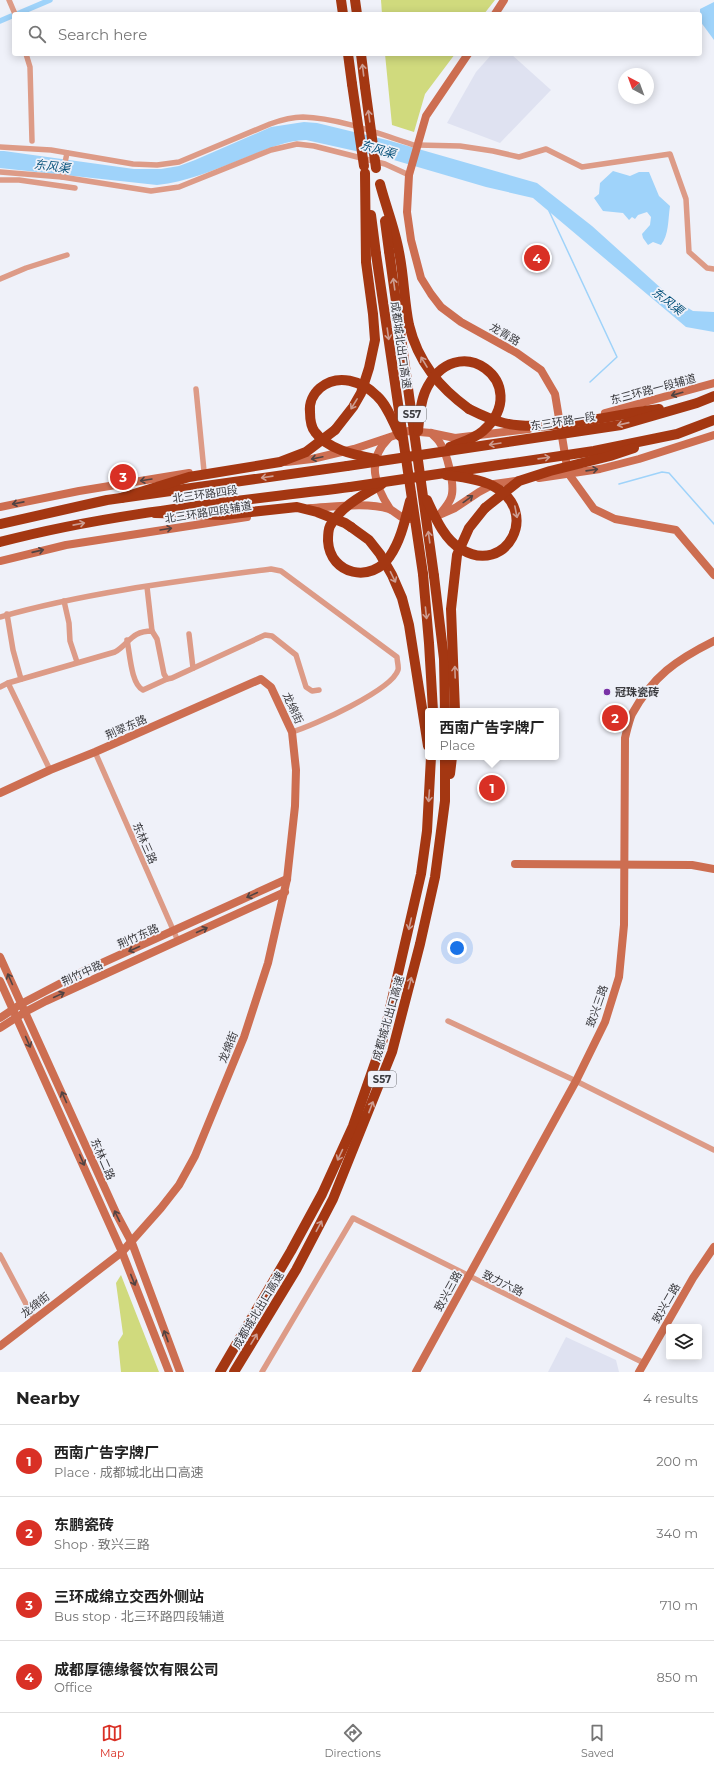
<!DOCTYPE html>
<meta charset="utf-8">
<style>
body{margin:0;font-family:Montserrat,"Noto Sans SC",sans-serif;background:#f6f6f6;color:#222}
.controls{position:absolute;right:12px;bottom:12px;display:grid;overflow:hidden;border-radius:4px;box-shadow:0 2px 10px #0003}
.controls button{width:36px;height:36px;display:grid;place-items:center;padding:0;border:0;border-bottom:1px solid #e0e0e0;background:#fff;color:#222;font:20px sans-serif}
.compass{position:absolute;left:618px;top:68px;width:36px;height:36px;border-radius:50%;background:#fff;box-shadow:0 2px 10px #0003;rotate:319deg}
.you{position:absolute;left:457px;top:948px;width:14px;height:14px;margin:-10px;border:3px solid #fff;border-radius:50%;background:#1a73e8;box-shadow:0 0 0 6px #1a73e833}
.badge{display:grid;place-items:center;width:26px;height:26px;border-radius:50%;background:#d93025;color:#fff;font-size:13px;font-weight:700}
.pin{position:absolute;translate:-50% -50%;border:2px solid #fff;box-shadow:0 1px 4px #0006}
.popup{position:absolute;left:425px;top:708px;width:134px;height:52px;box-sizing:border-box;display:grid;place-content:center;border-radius:4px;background:#fff;filter:drop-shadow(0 1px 3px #0005);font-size:13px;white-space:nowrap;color:#767676}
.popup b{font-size:15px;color:#222}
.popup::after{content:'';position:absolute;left:50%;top:100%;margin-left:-8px;border:8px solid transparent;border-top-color:#fff}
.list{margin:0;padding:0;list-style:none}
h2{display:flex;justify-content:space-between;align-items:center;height:52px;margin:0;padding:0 16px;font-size:17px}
h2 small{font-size:13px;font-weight:400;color:#767676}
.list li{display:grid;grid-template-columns:26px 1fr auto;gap:12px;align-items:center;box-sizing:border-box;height:72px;padding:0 16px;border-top:1px solid #e0e0e0}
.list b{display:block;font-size:15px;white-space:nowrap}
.list p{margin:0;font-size:13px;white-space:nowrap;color:#767676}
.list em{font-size:13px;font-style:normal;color:#767676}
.icon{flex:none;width:22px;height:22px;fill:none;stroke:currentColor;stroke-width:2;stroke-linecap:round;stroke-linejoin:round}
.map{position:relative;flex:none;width:714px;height:1372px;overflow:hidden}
.search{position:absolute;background:#fff;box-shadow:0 2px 10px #0003;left:12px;right:12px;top:12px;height:44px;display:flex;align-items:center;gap:10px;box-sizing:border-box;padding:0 14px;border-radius:4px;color:#767676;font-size:15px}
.sheet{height:340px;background:#fff}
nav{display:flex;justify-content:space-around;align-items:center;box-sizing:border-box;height:56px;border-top:1px solid #e0e0e0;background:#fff;font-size:11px;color:#767676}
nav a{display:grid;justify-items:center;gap:2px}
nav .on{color:#d93025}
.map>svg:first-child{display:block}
.built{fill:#dfe2f1}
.green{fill:#d0da7d}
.water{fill:#9fd3fa}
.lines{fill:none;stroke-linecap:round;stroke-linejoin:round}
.stream{stroke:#9fd3fa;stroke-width:1.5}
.canal{stroke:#9fd3fa;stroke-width:5.5}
.street{stroke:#dd9b87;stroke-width:5.5}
.secondary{stroke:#cd6e51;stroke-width:8}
.highway{stroke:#a43712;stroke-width:10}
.highway-bridge{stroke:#a43712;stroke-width:10}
.oneway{stroke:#cd9d91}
.oneway2{stroke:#514342}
.poi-dot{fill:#7932a6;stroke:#eff1f9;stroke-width:1.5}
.labels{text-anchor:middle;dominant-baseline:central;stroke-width:3.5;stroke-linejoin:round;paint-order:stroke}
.shield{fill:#eff1f9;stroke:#717277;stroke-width:1}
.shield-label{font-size:10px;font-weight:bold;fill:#3b3b3f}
.street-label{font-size:11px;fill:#3b3b3f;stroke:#eff1f9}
.poi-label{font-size:11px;font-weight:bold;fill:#3b3b3f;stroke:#eff1f9;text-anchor:start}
.water-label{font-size:12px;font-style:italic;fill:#05517a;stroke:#eff1f9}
</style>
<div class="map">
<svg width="714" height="1372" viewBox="0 0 714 1372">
<rect width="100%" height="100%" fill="#eff1f9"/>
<!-- built -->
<g class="built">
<path d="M492 54H511L551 90 500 143 447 123 476 72Z"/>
<path d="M566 1337 616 1360 619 1372H548Z"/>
</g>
<!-- green -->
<g class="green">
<path d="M381 0H495L484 14H382Z"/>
<path d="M385 54H455L425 94 414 132 392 125Z"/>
<path d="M121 1275 159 1372H121L118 1342 123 1334 116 1283Z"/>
</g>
<!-- water -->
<g class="water">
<path d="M714 2V40L700 21V9Z"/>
<path d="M304 122 317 123 387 140 537 183 592 226 673 299 693 311 714 312V332L686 327 533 198 486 187 387 158 306 140C282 141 263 151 242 159 214 170 187 182 157 185L0 168V151H4L134 169H161L179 166 195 160 271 127Z"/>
<path d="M613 171 630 176 639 172H649L659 196 670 206C668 219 669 235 661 245L653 242 648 245 643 238 642 234 650 225 651 217 647 212 638 215 635 219 632 217 629 220 623 213 603 211 594 198 599 194 600 183Z"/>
</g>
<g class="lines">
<!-- stream -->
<g class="stream">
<path d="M549 211 617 357 590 382"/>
<path d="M619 484 662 472 669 473 714 524"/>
</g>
<!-- canal -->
<g class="canal">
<path d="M17 14 50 0"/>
<path d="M0 21 14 15"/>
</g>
<!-- street -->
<g class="street">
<path d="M9 0 15 14"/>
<path d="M26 54 30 67 32 141"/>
<path d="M417 145 460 146 493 151 519 157 546 149 582 167 670 154 686 199 689 252 707 268 714 269"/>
<path d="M0 147 51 150 133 164 157 165 179 162 270 124C281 120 292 117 303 117 340 118 382 135 417 146"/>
<path d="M0 172 62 177 151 191 179 187 271 150 297 144 314 146 385 164 409 175"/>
<path d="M62 177 67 153"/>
<path d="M0 180H19L75 188"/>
<path d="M0 279 26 268 67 255"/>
<path d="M196 389 204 471"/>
<path d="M147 587 152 631"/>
<path d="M64 601 69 623 70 641 77 662"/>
<path d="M7 614 13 650 21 679"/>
<path d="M0 617C88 592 180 581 271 569L281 571 397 657C397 661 399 667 398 670 392 690 313 726 292 732"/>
<path d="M189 634 193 668"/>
<path d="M127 640C130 654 131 684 143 690L167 679"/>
<path d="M8 683 115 652C130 643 131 631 152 631L157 639 164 674 167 679 172 678 265 635 272 636 296 655 306 687 312 691 319 690"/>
<path d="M0 687 8 683 50 770"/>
<path d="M95 752 178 941"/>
<path d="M448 1021 576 1081 714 1150"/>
<path d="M0 1255 34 1319"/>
<path d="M262 1372 353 1218 644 1363"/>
</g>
<!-- secondary -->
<g class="secondary">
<path d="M495 14 504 0"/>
<path d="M468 54 426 116 409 175 407 212 411 240 421 278 431 294 441 307 461 322 517 353 541 370 555 394 568 473 594 509 615 519 676 530 714 575"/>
<path d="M605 413 714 383"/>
<path d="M431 433C434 436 438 439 440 443 447 453 454 482 452 494 451 502 445 507 441 513"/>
<path d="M388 439C366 461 375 486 390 509"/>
<path d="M286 462 312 459 354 449 408 431 431 433 455 438 529 429"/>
<path d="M539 478 600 469 639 459 714 435"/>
<path d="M0 507 79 491 189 473"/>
<path d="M310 508C332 507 368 502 389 509 397 512 401 520 411 519"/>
<path d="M428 516 439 515 455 508 479 492 494 484 522 480"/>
<path d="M0 561 66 545 247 517"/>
<path d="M0 793 50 770 95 752 261 679 271 687 292 732 296 770 295 806 287 879 268 963 244 1037 195 1156 179 1185 161 1208 122 1252 0 1346"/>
<path d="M515 864 692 865 714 869"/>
<path d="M0 957 117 1215 132 1243 180 1372"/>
<path d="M0 981 122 1252 169 1372"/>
<path d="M0 1018 21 1004 82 972 287 879"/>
<path d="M0 1028 25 1012 46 1001 285 892"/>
<path d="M416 1372 576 1081 605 1022 619 977 624 925 625 738C627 730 629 721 632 714 653 676 676 660 714 641"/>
<path d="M639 1372 693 1278 714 1247"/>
</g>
<!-- highway -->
<g class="highway">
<path d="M341 0 343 14"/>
<path d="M355 0 357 14"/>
<path d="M348 54 352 84"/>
<path d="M361 54 365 87"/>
<path d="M380 184C386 207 395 229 399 252 404 276 404 301 409 325 418 362 439 387 469 409"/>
<path d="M371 215 376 254"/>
<path d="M385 221 389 251"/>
<path d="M335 430 353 407 361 393 369 368 375 340 373 314 366 262 365 173"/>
<path d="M0 524 107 500 347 466"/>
<path d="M351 527 369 540 380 554 392 575 402 598 409 625 428 746"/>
<path d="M0 542C114 512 233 502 350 487"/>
<path d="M423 574 429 643 433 711"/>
<path d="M434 576 444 659 445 711"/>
<path d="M455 711 451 609 457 555 469 528 485 508"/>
<path d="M450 774 452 757"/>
<path d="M220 1372 291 1251 322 1194 353 1126 382 1043 421 874 427 831 431 757"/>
<path d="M234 1372 296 1270 333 1199 392 1052 420 944 435 877 445 801V757"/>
</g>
<!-- highway-bridge -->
<g class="highway-bridge">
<path d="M352 84 364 166"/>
<path d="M365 87 376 168"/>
<path d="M389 251 434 576"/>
<path d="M376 254 423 574"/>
<path d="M469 409C481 415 491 420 504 423 546 433 615 414 659 409"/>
<path d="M418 431C419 419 420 404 425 392 455 324 536 384 483 431 474 439 460 443 450 447"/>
<path d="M376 459C356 455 328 450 315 432 311 427 310 419 310 412 309 403 313 394 320 388 338 373 362 381 377 396 388 406 393 423 400 436"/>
<path d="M347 466 621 425 697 403 714 396"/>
<path d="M382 484C363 495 341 506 330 526 328 530 328 537 328 541 330 575 372 584 390 556 401 540 405 520 410 501"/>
<path d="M350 487 594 451 677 434 714 420"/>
<path d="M121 498 189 477 280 462 306 452 335 430"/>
<path d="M427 500C435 517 444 539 461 549 506 577 542 511 493 486 479 479 461 477 446 475"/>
<path d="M485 508 519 481 550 471 610 456 634 448"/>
<path d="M155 513 223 515 297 507 317 512 345 523 351 527"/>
</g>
</g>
<!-- one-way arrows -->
<defs><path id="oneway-shaft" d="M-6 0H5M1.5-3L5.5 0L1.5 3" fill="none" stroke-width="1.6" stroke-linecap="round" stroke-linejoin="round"/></defs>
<g class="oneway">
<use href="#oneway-shaft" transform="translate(363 70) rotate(-97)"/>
<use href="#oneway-shaft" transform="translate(369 116) rotate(-98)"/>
<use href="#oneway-shaft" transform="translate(394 284) rotate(-98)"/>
<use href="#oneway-shaft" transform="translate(388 334) rotate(82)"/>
<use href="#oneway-shaft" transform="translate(424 362) rotate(-121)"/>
<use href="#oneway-shaft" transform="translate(354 404) rotate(122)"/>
<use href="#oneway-shaft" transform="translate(623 424) rotate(167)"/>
<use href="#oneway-shaft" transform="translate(495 444) rotate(171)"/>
<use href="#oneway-shaft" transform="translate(544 458) rotate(-8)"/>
<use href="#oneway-shaft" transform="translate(267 477) rotate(172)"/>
<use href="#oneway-shaft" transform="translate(516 512) rotate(79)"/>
<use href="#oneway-shaft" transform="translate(79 524) rotate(-11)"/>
<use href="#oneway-shaft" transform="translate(429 537) rotate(-98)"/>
<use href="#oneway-shaft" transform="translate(393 577) rotate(64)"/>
<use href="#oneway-shaft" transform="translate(426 613) rotate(84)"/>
<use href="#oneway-shaft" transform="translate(455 672) rotate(-92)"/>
<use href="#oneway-shaft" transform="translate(429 796) rotate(94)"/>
<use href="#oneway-shaft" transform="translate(410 924) rotate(103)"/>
<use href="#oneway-shaft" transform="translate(410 983) rotate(-75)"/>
<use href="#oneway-shaft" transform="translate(371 1107) rotate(-69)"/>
<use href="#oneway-shaft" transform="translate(340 1155) rotate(115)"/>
<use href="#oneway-shaft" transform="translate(319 1226) rotate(-62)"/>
<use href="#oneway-shaft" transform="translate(254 1339) rotate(-59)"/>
</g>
<g class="oneway2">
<use href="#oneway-shaft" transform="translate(677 394) rotate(164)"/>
<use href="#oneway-shaft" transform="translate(317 458) rotate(168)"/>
<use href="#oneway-shaft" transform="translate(592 470) rotate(-8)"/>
<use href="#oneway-shaft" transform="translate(146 480) rotate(171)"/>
<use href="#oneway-shaft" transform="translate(468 499) rotate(-36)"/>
<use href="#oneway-shaft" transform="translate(18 503) rotate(169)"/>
<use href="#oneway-shaft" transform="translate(166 529) rotate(-9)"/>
<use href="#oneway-shaft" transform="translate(38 551) rotate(-13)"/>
<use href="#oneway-shaft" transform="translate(252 895) rotate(155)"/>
<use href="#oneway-shaft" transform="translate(202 930) rotate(-24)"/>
<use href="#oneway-shaft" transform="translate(134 949) rotate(156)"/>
<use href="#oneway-shaft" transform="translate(10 979) rotate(-114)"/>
<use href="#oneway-shaft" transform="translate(59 995) rotate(-25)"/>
<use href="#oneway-shaft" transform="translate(28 1042) rotate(66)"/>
<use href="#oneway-shaft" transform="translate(64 1097) rotate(-114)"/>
<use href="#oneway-shaft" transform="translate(82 1160) rotate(66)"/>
<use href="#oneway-shaft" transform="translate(117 1216) rotate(-116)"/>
<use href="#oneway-shaft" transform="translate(133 1280) rotate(68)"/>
<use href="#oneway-shaft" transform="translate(166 1336) rotate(-110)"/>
</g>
<!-- markers -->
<circle class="poi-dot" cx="607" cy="692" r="4"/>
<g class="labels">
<!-- shield labels -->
<g class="shield">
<rect x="398" y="406" width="28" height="16" rx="3"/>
<rect x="368" y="1071" width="28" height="16" rx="3"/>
</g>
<g class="shield-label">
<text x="412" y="414">S57</text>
<text x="382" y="1079">S57</text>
</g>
<!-- street labels -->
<g class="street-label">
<text transform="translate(505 334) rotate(30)">龙青路</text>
<text transform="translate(401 345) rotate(82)">成都城北出口高速</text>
<text transform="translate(653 389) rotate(-15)">东三环路一段辅道</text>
<text transform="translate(563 421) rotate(-9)">东三环路一段</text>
<text transform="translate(205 494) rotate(-8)">北三环路四段</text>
<text transform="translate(208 512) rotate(-9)">北三环路四段辅道</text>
<text transform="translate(293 708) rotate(65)">龙绵街</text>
<text transform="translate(126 727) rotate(-24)">荆翠东路</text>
<text transform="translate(145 843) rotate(66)">东林三路</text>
<text transform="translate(138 936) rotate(-24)">荆竹东路</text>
<text transform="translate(82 973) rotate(-25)">荆竹中路</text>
<text transform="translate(597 1006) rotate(-71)">致兴三路</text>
<text transform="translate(388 1018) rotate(-74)">成都城北出口高速</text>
<text transform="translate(228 1047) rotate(-68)">龙绵街</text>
<text transform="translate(103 1159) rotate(66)">东林二路</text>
<text transform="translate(503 1283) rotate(26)">致力六路</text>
<text transform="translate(448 1291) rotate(-61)">致兴三路</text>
<text transform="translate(666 1303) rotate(-60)">致兴二路</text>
<text transform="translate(35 1305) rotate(-38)">龙绵街</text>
<text transform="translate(258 1310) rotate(-59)">成都城北出口高速</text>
</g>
<!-- poi labels -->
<g class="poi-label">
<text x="615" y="692">冠珠瓷砖</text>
</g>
<!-- water labels -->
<g class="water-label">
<text transform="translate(378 149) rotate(16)">东风渠</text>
<text transform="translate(52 166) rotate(7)">东风渠</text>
<text transform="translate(668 301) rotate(38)">东风渠</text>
</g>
</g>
</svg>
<div class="controls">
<button><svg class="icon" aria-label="layers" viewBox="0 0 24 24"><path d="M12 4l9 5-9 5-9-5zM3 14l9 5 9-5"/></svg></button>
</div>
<svg class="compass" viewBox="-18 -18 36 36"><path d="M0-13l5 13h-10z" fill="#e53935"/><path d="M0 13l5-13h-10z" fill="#767676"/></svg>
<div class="you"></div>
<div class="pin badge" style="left:492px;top:788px">1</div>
<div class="popup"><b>西南广告字牌厂</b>Place</div>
<div class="pin badge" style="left:615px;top:718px">2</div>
<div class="pin badge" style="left:123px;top:477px">3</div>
<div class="pin badge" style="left:537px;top:258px">4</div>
<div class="search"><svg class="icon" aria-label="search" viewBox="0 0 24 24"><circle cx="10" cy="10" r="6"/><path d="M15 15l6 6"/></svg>Search here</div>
</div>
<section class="sheet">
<h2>Nearby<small>4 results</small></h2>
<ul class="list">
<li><span class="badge">1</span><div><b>西南广告字牌厂</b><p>Place · 成都城北出口高速</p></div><em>200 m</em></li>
<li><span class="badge">2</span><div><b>东鹏瓷砖</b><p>Shop · 致兴三路</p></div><em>340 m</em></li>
<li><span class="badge">3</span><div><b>三环成绵立交西外侧站</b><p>Bus stop · 北三环路四段辅道</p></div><em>710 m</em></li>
<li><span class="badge">4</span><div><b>成都厚德缘餐饮有限公司</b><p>Office</p></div><em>850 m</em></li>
</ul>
</section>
<nav>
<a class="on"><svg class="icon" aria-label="map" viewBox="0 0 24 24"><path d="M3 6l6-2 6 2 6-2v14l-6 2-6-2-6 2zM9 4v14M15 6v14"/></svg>Map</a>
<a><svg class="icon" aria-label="directions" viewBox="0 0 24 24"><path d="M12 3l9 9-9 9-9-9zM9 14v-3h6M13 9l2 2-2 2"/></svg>Directions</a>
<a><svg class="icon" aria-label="saved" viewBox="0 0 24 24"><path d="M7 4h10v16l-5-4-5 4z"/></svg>Saved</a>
</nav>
